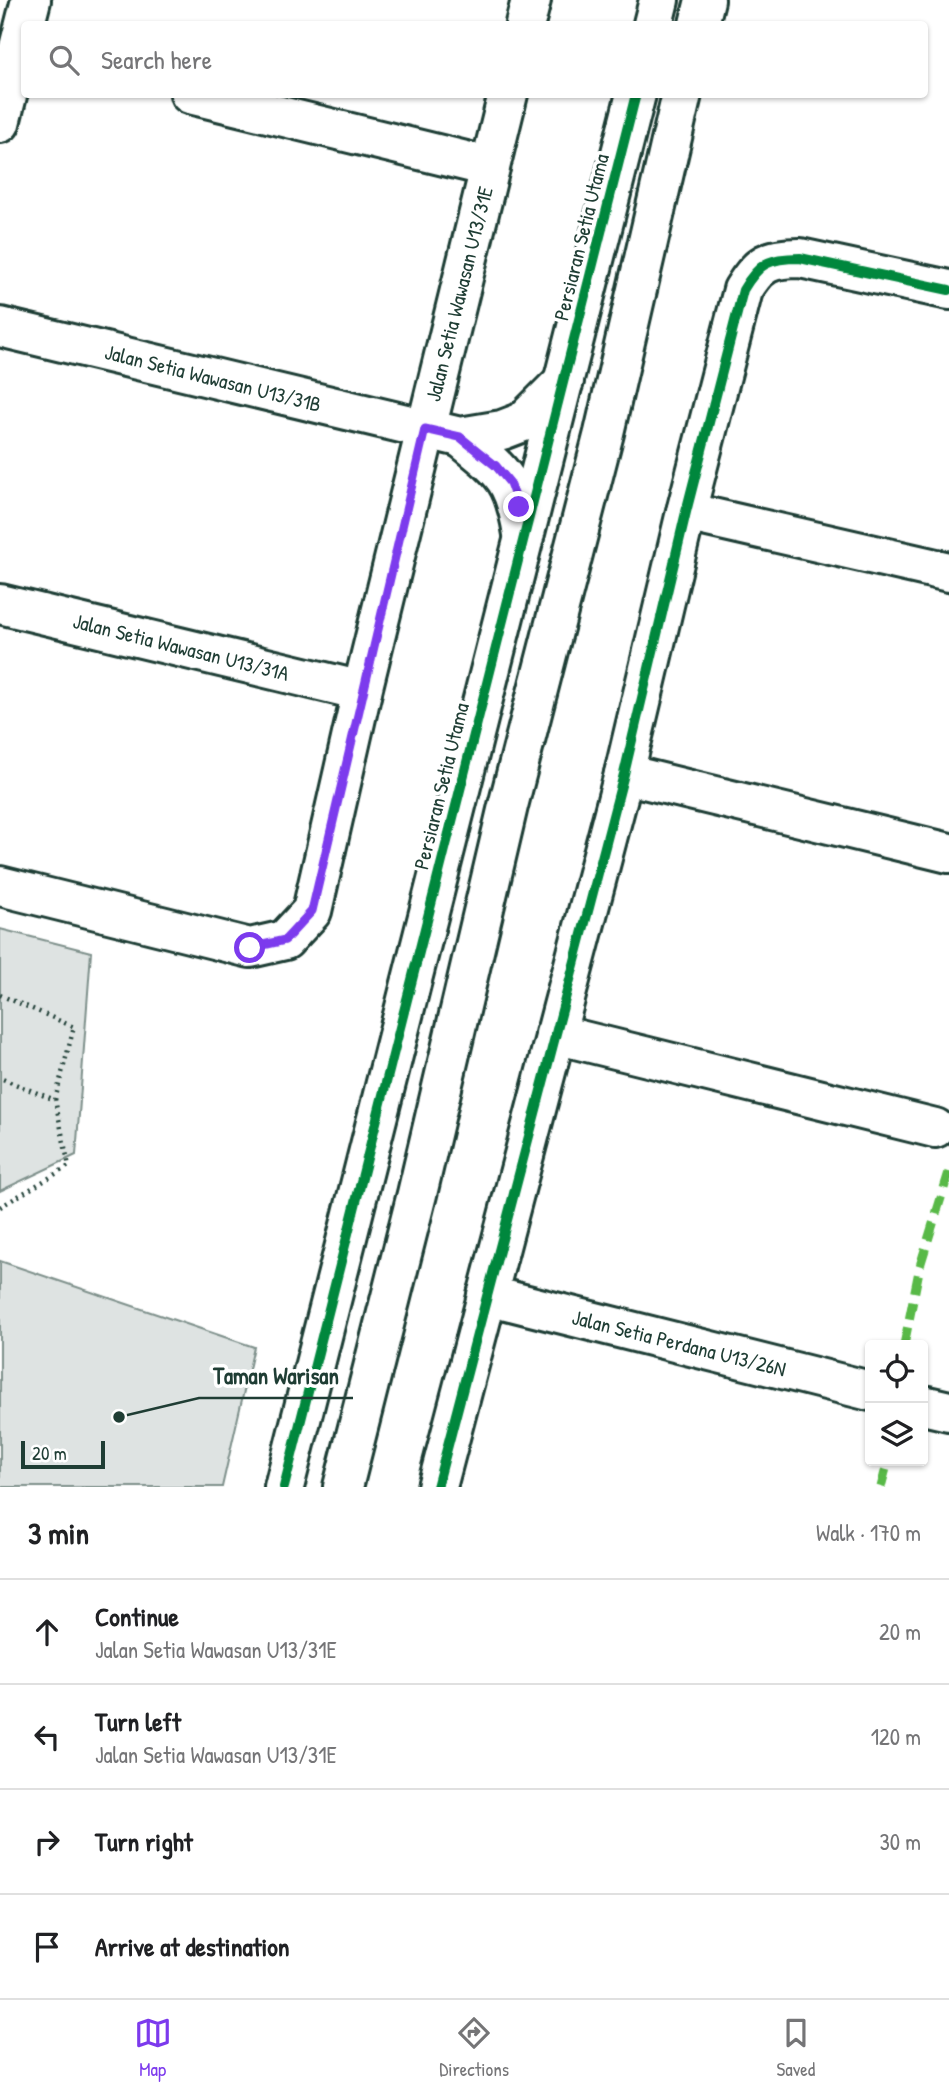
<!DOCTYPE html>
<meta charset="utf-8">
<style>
body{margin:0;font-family:"Patrick Hand",sans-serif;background:#f6f6f6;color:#202124}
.controls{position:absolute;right:21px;bottom:21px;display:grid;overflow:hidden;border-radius:7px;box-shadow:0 2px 5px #0004}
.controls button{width:63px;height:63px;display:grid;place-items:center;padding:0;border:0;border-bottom:2px solid #e0e0e0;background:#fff;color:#202124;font:35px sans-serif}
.scale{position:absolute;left:21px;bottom:18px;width:84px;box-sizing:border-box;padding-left:7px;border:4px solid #1f3d34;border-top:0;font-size:19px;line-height:24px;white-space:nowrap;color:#1f3d34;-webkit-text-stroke:5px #fff;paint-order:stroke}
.stop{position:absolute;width:21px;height:21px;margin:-16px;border:5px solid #7c3aed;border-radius:50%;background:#fff}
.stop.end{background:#7c3aed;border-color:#fff;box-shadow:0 2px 7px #0008}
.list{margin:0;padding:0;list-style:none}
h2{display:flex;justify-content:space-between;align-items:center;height:91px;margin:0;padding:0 28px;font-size:30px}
h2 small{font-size:23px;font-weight:400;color:#757577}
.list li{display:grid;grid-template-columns:46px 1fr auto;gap:21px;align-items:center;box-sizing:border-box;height:105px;padding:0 28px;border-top:2px solid #e0e0e0}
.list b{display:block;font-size:26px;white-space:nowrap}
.list p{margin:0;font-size:23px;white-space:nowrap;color:#757577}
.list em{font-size:23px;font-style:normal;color:#757577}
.icon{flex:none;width:38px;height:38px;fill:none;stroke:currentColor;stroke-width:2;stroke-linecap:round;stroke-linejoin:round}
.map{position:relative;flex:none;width:949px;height:1487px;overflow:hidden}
.search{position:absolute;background:#fff;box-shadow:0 2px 5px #0004;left:21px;right:21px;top:21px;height:77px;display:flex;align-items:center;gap:18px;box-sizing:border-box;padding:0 24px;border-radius:7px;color:#757577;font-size:26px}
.sheet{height:511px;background:#fff}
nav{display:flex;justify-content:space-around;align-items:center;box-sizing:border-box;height:98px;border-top:2px solid #e0e0e0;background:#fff;font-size:19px;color:#757577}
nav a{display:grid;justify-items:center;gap:4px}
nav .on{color:#7c3aed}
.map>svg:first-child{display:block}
.green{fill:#dee3e2;stroke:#7e908b;stroke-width:2}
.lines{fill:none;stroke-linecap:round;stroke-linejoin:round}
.minor-casing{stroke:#1f3d34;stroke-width:44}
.path{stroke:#1f3d34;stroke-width:4.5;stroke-dasharray:2 5;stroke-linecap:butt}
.minor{stroke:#fff;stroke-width:38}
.quiet{stroke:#58b947;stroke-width:9;stroke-dasharray:18 9;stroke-linecap:butt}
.cycleway-casing{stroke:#fff;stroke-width:15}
.cycleway{stroke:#00873e;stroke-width:10}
.route{stroke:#7c3aed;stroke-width:9}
.labels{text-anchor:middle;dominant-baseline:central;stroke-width:7;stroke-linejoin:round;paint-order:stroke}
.street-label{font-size:21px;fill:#1f3d34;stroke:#fff}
.leader{fill:none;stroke:#1f3d34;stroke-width:2.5}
.callout-dot{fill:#1f3d34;stroke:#fff;stroke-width:2.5}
.callout-label{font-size:23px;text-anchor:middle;font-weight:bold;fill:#1f3d34;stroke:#fff;stroke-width:7;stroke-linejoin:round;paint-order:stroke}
</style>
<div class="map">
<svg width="949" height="1487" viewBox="0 0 949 1487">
<rect width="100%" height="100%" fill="#fff"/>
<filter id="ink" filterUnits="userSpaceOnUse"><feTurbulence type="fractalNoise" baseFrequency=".0143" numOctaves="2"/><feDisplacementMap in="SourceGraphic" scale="14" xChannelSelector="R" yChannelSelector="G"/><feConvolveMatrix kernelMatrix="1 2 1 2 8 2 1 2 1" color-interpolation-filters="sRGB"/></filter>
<g filter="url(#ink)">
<!-- green -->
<g class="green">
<path d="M0 929 91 952 76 1155 0 1191Z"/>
<path d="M0 1261 254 1347 222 1487H0Z"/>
</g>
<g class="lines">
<defs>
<g id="minor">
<path d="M525 24 531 0"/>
<path d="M653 24 659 0"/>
<path d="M699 24 705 0"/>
<path d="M190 94 490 167"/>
<path d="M0 123 31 0"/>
<path d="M0 327 460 437 502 430 523 422 564 381"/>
<path d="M460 437C503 472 514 478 523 534"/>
<path d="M686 512 949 572"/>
<path d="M0 604 362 691"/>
<path d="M624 774 949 853"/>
<path d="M0 886 250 948 285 940 312 911 362 691 508 94"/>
<path d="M555 1034 935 1128"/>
<path d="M487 1295 870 1391"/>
<path d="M923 1405 949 1411"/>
<path d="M284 1487C399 1022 522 560 636 94"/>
<path d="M343 1487 417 1194 508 806 604 433 682 94"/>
<path d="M437 1487 624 774 686 512 743 290C759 263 769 258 800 258L949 290"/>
</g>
</defs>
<!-- minor casing -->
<use href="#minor" class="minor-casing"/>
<!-- path -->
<g class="path">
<path d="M0 995 74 1027 55 1100 0 1078"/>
<path d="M0 1207 69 1166 55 1100"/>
</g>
<!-- minor -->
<use href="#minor" class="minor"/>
<!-- quiet -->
<g class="quiet">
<path d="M904 1345 920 1266 949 1172"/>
<path d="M881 1487 888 1461"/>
</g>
<defs>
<g id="cycleway">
<path d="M284 1487C399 1022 522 560 636 94"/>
<path d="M437 1487 624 774 686 512 743 290C759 263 769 258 800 258L949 290"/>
</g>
</defs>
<!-- cycleway casing -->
<use href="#cycleway" class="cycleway-casing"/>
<!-- cycleway -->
<use href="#cycleway" class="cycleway"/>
</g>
</g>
<g class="lines" filter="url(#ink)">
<!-- route -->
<path class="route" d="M250 948 285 940 312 911 425 429 460 437 496 466 510 483 519 507"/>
</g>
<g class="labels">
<!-- street labels -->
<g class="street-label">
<text transform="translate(581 237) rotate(-76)">Persiaran Setia Utama</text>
<text transform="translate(459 294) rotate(-76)">Jalan Setia Wawasan U13/31E</text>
<text transform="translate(213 378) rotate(14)">Jalan Setia Wawasan U13/31B</text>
<text transform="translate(181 647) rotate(14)">Jalan Setia Wawasan U13/31A</text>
<text transform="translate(441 786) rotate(-76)">Persiaran Setia Utama</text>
<text transform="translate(679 1343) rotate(14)">Jalan Setia Perdana U13/26N</text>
</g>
</g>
<!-- callouts -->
<path class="leader" d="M119 1417L199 1398H353"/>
<circle class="callout-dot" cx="119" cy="1417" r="7"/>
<g class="callout-label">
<text x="276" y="1384">Taman Warisan</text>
</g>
</svg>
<div class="controls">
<button><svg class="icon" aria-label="locate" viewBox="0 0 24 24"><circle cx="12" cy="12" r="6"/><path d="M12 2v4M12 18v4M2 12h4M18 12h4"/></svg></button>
<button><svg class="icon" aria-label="layers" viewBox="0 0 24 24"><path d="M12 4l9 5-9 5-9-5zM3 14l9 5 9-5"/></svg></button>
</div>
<div class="scale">20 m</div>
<div class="stop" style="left:250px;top:948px"></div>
<div class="stop end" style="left:519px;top:507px"></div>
<div class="search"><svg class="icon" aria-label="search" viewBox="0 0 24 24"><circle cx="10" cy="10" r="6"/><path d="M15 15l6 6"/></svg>Search here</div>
</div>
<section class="sheet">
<h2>3 min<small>Walk · 170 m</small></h2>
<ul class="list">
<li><svg class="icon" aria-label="ahead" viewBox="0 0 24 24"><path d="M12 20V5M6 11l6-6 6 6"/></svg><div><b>Continue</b><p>Jalan Setia Wawasan U13/31E</p></div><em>20 m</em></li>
<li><svg class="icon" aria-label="left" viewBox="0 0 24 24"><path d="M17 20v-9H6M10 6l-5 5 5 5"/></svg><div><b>Turn left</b><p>Jalan Setia Wawasan U13/31E</p></div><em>120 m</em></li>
<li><svg class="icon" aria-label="right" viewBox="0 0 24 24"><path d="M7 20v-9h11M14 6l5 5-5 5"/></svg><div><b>Turn right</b></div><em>30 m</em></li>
<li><svg class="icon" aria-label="arrive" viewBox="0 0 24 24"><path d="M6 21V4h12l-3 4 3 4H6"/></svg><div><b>Arrive at destination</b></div></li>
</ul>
</section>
<nav>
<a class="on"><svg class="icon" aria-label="map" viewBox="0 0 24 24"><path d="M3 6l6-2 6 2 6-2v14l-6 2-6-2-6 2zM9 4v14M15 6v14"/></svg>Map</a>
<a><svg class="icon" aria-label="directions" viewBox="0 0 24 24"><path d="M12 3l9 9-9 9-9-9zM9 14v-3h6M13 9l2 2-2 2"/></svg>Directions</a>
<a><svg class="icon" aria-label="saved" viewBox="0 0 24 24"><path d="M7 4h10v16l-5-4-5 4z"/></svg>Saved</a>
</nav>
